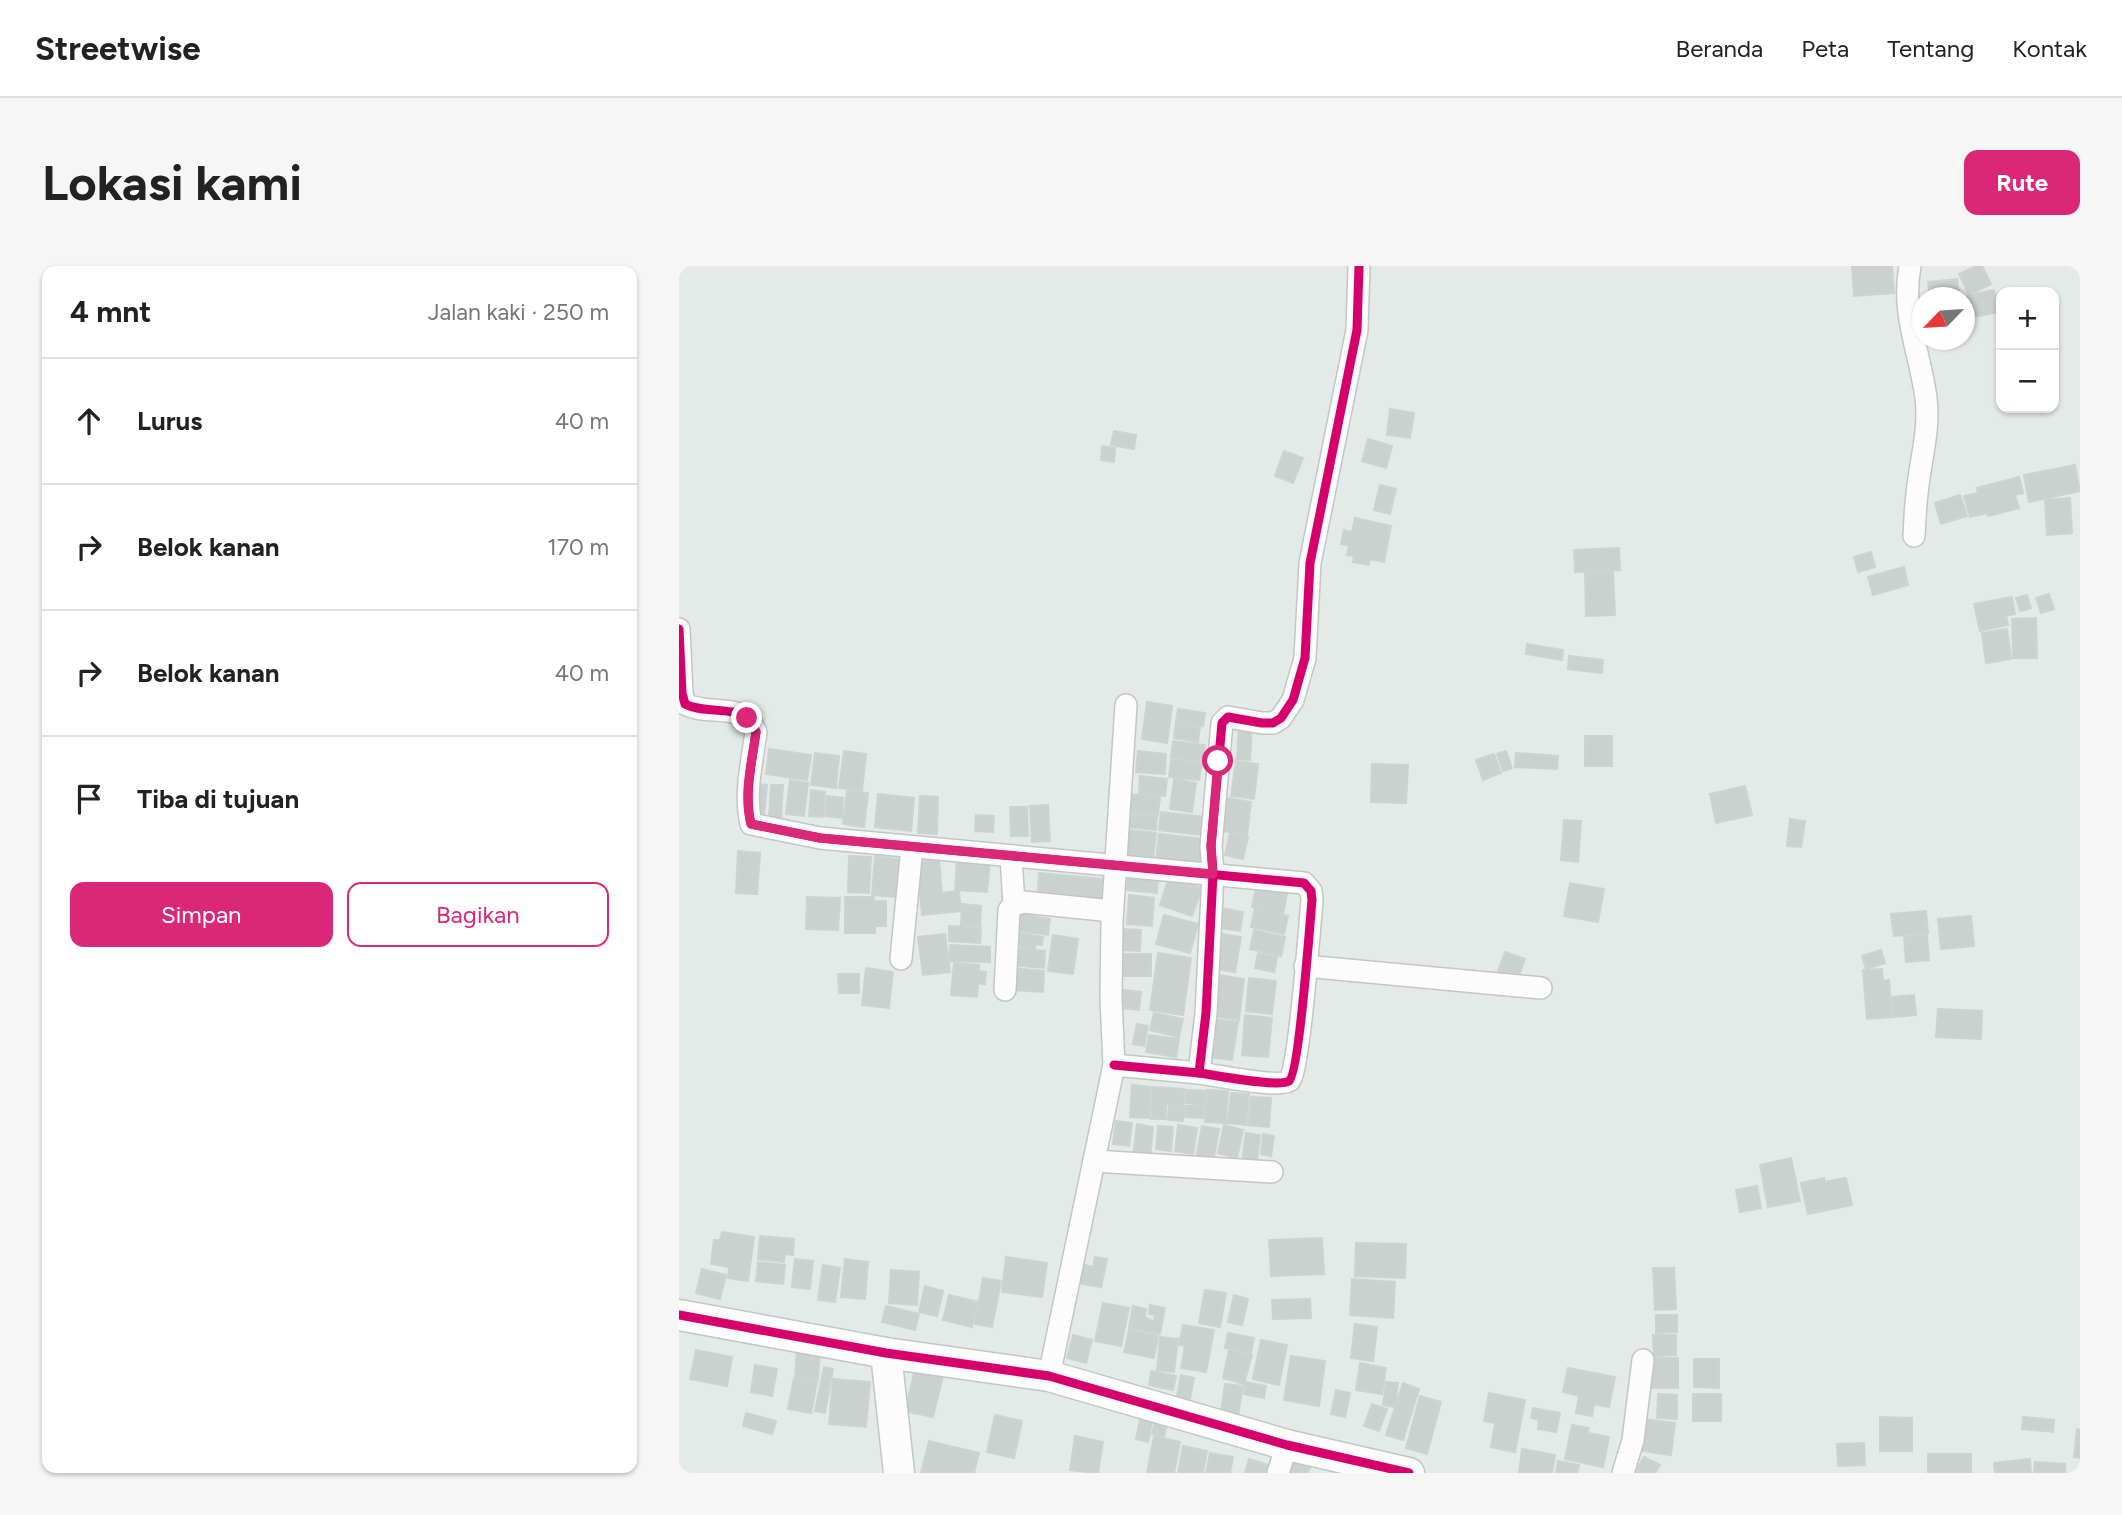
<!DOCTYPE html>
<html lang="id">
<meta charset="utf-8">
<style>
body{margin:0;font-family:Figtree,sans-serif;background:#f6f6f6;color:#222}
.controls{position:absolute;right:21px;top:21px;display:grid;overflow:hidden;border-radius:14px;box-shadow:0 2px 5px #0004}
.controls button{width:63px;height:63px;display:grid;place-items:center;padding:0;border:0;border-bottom:2px solid #e0e0e0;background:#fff;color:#222;font:35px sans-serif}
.compass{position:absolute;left:1233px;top:21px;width:63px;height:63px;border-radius:50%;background:#fff;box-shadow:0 2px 5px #0004;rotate:245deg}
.stop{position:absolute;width:21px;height:21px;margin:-16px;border:5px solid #db2777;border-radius:50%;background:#fff}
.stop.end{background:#db2777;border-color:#fff;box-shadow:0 2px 7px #0008}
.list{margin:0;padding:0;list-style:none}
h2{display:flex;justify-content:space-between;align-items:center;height:91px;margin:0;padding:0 28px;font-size:30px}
h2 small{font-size:23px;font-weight:400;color:#767676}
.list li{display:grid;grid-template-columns:46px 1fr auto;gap:21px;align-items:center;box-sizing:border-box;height:126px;padding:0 28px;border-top:2px solid #e0e0e0}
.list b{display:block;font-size:26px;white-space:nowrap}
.list em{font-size:23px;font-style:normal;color:#767676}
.actions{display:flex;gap:14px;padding:21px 28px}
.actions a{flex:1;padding:16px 0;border:2px solid #db2777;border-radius:14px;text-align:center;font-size:24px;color:#db2777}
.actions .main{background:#db2777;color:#fff}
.icon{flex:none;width:38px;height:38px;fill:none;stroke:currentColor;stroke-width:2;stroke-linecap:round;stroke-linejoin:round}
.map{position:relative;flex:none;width:1401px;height:1207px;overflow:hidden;border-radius:14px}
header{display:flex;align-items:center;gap:42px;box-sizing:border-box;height:98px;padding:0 35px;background:#fff;border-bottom:2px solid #e0e0e0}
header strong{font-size:33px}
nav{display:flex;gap:38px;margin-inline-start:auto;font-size:24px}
.intro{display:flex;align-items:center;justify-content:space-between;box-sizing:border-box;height:168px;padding:0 42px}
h1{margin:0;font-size:49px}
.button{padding:18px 32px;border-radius:14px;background:#db2777;color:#fff;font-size:24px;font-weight:700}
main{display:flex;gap:42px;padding:0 42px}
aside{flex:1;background:#fff;border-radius:14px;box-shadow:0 2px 5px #0004}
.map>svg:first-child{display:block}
.building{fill:#cbd1cf;stroke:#cdd3d0;stroke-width:2}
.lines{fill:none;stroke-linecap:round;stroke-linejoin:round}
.street-casing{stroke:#c1c7c4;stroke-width:24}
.secondary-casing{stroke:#bfc8c5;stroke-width:33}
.street{stroke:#fbfcfb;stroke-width:21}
.secondary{stroke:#fbfcfb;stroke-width:30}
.cycleway-casing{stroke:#f2f9f6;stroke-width:13}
.cycleway{stroke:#d6006c;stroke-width:9}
.route{stroke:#db2777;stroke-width:9}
</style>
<header>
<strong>Streetwise</strong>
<nav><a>Beranda</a><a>Peta</a><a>Tentang</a><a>Kontak</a></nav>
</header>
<div class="intro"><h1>Lokasi kami</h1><a class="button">Rute</a></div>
<main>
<aside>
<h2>4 mnt<small>Jalan kaki · 250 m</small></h2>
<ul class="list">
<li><svg class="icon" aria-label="ahead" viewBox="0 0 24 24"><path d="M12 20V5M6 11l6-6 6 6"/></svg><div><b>Lurus</b></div><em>40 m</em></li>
<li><svg class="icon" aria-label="right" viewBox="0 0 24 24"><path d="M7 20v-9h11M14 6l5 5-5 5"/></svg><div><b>Belok kanan</b></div><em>170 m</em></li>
<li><svg class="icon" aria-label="right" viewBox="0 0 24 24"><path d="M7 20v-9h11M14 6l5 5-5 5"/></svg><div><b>Belok kanan</b></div><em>40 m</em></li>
<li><svg class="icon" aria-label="arrive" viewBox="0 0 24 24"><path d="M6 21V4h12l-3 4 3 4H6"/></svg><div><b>Tiba di tujuan</b></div></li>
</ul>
<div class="actions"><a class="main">Simpan</a><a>Bagikan</a></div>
</aside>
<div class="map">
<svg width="1401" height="1207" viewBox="0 0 1401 1207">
<rect width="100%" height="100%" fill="#e4eae7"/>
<!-- building -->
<g class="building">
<path d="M1173 0H1213L1215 27 1175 30Z"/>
<path d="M1298 0H1303L1312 18 1290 29 1280 8Z"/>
<path d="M1278 13 1281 32H1251L1249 16Z"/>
<path d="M1315 24 1320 46 1293 51 1288 30Z"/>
<path d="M711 143 735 147 731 172 708 169Z"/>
<path d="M435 165 457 169 455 183 432 179Z"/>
<path d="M689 173 713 180 707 202 683 195Z"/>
<path d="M423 180 436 182 435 196 422 194Z"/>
<path d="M605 185 624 192 614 217 596 210Z"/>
<path d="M1396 199 1401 225 1350 236 1345 209Z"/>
<path d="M1340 211 1344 227 1336 229 1340 242 1309 250 1308 247 1291 251 1285 230 1299 227 1298 222Z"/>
<path d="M701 219 717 223 711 248 695 244Z"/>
<path d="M1281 229 1288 250 1262 258 1256 237Z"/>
<path d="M1391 232 1393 267 1368 269 1366 234Z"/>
<path d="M676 252 712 260 705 296 691 293 690 299 674 296 675 290 668 289 670 280 662 278 665 264 673 266Z"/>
<path d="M940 282 941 304 896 306 895 284Z"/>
<path d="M1192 286 1196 301 1179 306 1175 291Z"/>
<path d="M1225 301 1229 319 1194 329 1189 311Z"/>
<path d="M934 306 936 349 907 350 906 307Z"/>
<path d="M1370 328 1375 343 1362 347 1357 332Z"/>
<path d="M1348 329 1352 342 1341 345 1337 332Z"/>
<path d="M1333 331 1336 348 1327 350 1329 359 1301 365 1295 338Z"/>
<path d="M1357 352 1358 392H1334L1333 353Z"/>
<path d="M1328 363 1332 393 1307 397 1303 367Z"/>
<path d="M848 378 884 384 883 394 847 388Z"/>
<path d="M890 390 924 394 923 407 889 403Z"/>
<path d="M468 436 493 440 488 477 463 473Z"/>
<path d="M499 443 526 447 524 460 497 456Z"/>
<path d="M497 457 521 461 519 476 495 472Z"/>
<path d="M560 459 573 460 571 494 558 493Z"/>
<rect x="906" y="470" width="27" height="30"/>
<path d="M494 475 526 479 523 496 492 492Z"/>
<path d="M90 483 132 489 128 514 87 508Z"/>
<path d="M165 485 187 488 183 525 160 522Z"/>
<path d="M459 485 487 488 486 508 457 506Z"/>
<path d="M827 485 833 502 824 505 818 488Z"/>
<path d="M136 487 160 490 157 522 132 519Z"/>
<path d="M837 487 879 490 878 503 836 501Z"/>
<path d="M815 488 822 507 804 514 797 494Z"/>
<path d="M492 494 523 497 520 514 490 511Z"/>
<path d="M557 495 579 498 575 533 552 530Z"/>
<path d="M693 498 729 499 727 537 692 536Z"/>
<path d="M461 510 488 513 486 530 460 527Z"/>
<path d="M495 513 517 517 513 546 491 543Z"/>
<path d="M111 514 129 517 125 550 107 548Z"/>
<path d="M75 518 88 519 85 550 72 549Z"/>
<path d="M92 519H104L102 552 90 551Z"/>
<path d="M1066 520 1073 549 1037 557 1031 528Z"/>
<path d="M132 524 146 526 144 551 130 550Z"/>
<path d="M168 525 189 527 185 561 164 558Z"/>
<path d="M199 528 235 532 232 565 196 561Z"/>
<path d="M451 528 481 531 479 549 450 546Z"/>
<path d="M148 530 164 532 163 552 146 550Z"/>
<path d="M241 530 259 531 258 568 239 567Z"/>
<path d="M548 532 572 536 568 569 544 565Z"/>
<path d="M369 539 371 575 353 576 351 540Z"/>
<path d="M331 541H348L349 570H332Z"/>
<path d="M482 546 525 551 523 569 480 564Z"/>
<path d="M450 548 478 550 477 564 449 561Z"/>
<path d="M297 549 315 550 314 566 296 565Z"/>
<path d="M1111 553 1126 555 1122 581 1108 580Z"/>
<path d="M885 554 902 555 899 596 882 594Z"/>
<path d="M449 564 477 567 474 592 445 588Z"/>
<path d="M551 567 569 571 564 593 546 589Z"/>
<path d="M480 568 524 573 521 600 477 594Z"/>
<path d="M59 585 81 587 78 628 57 627Z"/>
<path d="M170 590 192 591 190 627 169 626Z"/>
<path d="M196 590 220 593 217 631 193 629Z"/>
<path d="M278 593 311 595 308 626 276 624Z"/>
<path d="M260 594 263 627 280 625 282 645 243 649 238 596Z"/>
<path d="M360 607 424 613 422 635 358 636Z"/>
<path d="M449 609 479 612 478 627 448 624Z"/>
<path d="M490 611 523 622 513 650 481 639Z"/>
<path d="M578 617 609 623 604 648 573 641Z"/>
<path d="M891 617 925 623 919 656 885 650Z"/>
<path d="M450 629 475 632 473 660 448 658Z"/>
<path d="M128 631 161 632 159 664 127 663Z"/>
<path d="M166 631H195V635H207V660H196V667H166Z"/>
<path d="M283 638 302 640 301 660 282 659Z"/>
<path d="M542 642 564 646 561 665 539 662Z"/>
<path d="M576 642 609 650 605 668 572 661Z"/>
<path d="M1247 645 1249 667 1215 670 1212 648Z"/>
<path d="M342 648 371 653 369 669 339 665Z"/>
<path d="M485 649 519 658 511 687 477 678Z"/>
<path d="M1292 650 1295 680 1262 683 1259 653Z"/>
<path d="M270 660 302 662 301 677 270 675Z"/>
<path d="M442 663 462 664 461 685 441 684Z"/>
<path d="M575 664 606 671 602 690 571 683Z"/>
<path d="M340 667 364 671 363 679 357 678 356 683 338 680Z"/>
<path d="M266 668 271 706 244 709 239 671Z"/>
<path d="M543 668 562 671 556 706 537 703Z"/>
<path d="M374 669 399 673 394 708 369 705Z"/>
<path d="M1248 669 1250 694 1227 696 1225 671Z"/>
<path d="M271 679 311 681V696L270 695Z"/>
<path d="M335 682 366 685 365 702 333 699Z"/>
<path d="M1202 684 1206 697 1187 703 1183 690Z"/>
<path d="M826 686 846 693 839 712 819 705Z"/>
<path d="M479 687 512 692 504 749 471 744Z"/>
<path d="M579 687 598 691 595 706 576 702Z"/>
<path d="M440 688H472V710H441Z"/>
<path d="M275 697 300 699V705L307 706 306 718 299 717 298 731 272 729Z"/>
<path d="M187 702 214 706 210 742 183 739Z"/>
<path d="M332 702 365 705 364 726 331 724Z"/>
<path d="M1203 703 1204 715 1210 714 1213 751 1188 753 1184 704Z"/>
<path d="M159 708H180V727H160Z"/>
<path d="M539 709 565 713 560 754 533 750Z"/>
<path d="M570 712 597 715 593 748 567 745Z"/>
<path d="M445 724 462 726 460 744 443 742Z"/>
<path d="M1235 729 1237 749 1215 751 1213 731Z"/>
<path d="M1259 743 1303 745 1302 773 1257 771Z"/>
<path d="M475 747 504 753 500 771 471 764Z"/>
<path d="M566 749 593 752 589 791 563 789Z"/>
<path d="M533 753 559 756 553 794 527 791Z"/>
<path d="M458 758 469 760 465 780 454 778Z"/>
<path d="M470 769 500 773 497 791 467 786Z"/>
<path d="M453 819 472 821 470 852 451 851Z"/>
<path d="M474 821 505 823 504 839 487 838V853H472Z"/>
<path d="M507 824 526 825V839L506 837Z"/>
<path d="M528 824 549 825 547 857 526 856Z"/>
<path d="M552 827 570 828 567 859 549 857Z"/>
<path d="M572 831 592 832 590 861 569 859Z"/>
<path d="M490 839 505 840 504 855 489 854Z"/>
<path d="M507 840H525L524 852 506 851Z"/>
<path d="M437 855 453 857 450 880 434 878Z"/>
<path d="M458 858 474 861 471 894 454 892Z"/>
<path d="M499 859 518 862 514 888 496 885Z"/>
<path d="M545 859 564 864 558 892 539 887Z"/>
<path d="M479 860 494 861 492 885 477 883Z"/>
<path d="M523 860 540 863 534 896 517 892Z"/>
<path d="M567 867 581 869 577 904 562 902Z"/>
<path d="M584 868 595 870 592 890 582 888Z"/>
<path d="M1112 892 1121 935 1089 941 1081 899Z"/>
<path d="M1145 912V916L1167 912 1173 939 1129 948 1122 917Z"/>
<path d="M1078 920 1082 942 1061 946 1057 924Z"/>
<path d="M43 966 75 971 69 1015 49 1012 50 1001 32 998 35 974H41Z"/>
<path d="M81 970 115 973 114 989 106 988 105 996 79 993Z"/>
<path d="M643 972 645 1008 592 1010 590 974Z"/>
<path d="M677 977 727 978 726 1012 676 1010Z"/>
<path d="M327 991 368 997 363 1031 323 1026Z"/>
<path d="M416 991 428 993 422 1021 398 1017 402 998 414 1001Z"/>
<path d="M116 993 134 995 131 1023 113 1021Z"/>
<path d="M166 993 189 996 186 1033 162 1031Z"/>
<path d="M79 996 106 999 104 1018 77 1015Z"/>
<path d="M144 999 161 1002 156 1036 139 1034Z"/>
<path d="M974 1002H995L997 1043 976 1044Z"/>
<path d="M23 1003 47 1009 41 1033 17 1027Z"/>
<path d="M212 1004 240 1006 238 1039 210 1037Z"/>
<path d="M304 1012 322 1015 313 1061 296 1058Z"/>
<path d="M673 1013 716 1016 714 1052 671 1049Z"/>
<path d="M246 1020 264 1025 258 1050 240 1046Z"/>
<path d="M526 1024 547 1027 541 1061 520 1057Z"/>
<path d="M270 1029 299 1036 293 1061 264 1054Z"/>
<path d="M555 1029 569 1033 563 1059 549 1056Z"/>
<path d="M631 1033 632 1052 594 1053 593 1034Z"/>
<path d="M424 1037 450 1042 442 1080 416 1075Z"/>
<path d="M471 1039 486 1042 481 1068 450 1062 454 1040 467 1043 466 1051 475 1056 476 1049 470 1048Z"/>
<path d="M207 1040 240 1048 236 1064 203 1056Z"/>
<path d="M977 1049H998V1066L977 1067Z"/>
<path d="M676 1058 698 1061 694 1095 672 1092Z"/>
<path d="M504 1059 535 1064 527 1106 502 1102 506 1080 500 1079Z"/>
<path d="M450 1064 479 1070 475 1092 445 1086Z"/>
<path d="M549 1067 575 1072 572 1087 546 1082Z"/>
<path d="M394 1069 413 1074 407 1097 388 1092Z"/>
<path d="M974 1069H997V1089L975 1090Z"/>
<path d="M481 1071 499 1073 495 1106 478 1104Z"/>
<path d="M582 1074 608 1079 600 1119 574 1113Z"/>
<path d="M17 1084 53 1091 48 1120 11 1113Z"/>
<path d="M118 1084 141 1086 139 1114 116 1112Z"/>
<path d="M550 1084 573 1089 565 1118 544 1112Z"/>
<path d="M612 1090 646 1095 640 1140 605 1134Z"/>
<rect x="971" y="1092" width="28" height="30"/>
<path d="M1015 1093H1040V1122L1015 1121Z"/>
<path d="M681 1097 707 1102 703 1128 677 1124Z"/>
<path d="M76 1099 98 1103 93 1130 72 1126Z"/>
<path d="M145 1101 154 1103 146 1147 136 1145Z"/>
<path d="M889 1102 936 1111 930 1141 915 1138 913 1150 897 1147 900 1130 884 1126Z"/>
<path d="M236 1103 264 1110 254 1151 226 1145Z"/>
<path d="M472 1105 497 1110 494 1124 470 1119Z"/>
<path d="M502 1109 515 1112 510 1138 497 1135Z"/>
<path d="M115 1112 138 1116 132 1147 109 1143Z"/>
<path d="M154 1113 191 1116 187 1161 150 1158Z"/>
<path d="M567 1116 587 1120 585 1132 565 1128Z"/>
<path d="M707 1116 719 1117 716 1141 704 1139Z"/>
<path d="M724 1117 740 1123 724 1174 707 1169Z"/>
<path d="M546 1118 564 1120 559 1149 542 1146Z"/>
<path d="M657 1124 671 1127 666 1151 652 1148Z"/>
<path d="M810 1127 846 1134 836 1186 812 1181 816 1157 805 1155Z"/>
<path d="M979 1128 998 1129V1153L978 1152Z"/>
<rect x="1014" y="1128" width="28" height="27"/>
<path d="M741 1130 762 1136 748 1188 727 1182Z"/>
<path d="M693 1138 708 1143 700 1165 685 1160Z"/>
<path d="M854 1142 881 1147 877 1166 859 1163 860 1154 852 1152Z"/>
<path d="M67 1147 97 1155 93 1168 64 1160Z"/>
<path d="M316 1149 343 1155 335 1192 308 1186Z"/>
<path d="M462 1149 474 1151 469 1176 457 1173Z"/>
<path d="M1201 1151 1233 1152V1185H1201Z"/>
<path d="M1344 1151 1375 1154 1374 1166 1343 1163Z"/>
<path d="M962 1153 996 1157 992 1189 957 1184Z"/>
<path d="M476 1156 488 1159 485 1170 473 1168Z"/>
<path d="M893 1159 910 1162 909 1167 930 1171 924 1201 886 1193Z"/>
<path d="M1398 1163 1401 1164V1192L1395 1191Z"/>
<path d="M396 1170 424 1176 419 1207 391 1204Z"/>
<path d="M475 1170 501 1176 495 1207H468Z"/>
<path d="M250 1175 300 1187 295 1207H242Z"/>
<path d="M1185 1177 1186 1199 1159 1200 1158 1178Z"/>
<path d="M504 1180 528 1185 524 1207H499Z"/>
<path d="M843 1183 876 1189 873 1207H840Z"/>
<path d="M531 1187 554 1191 551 1207H527Z"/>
<rect x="1249" y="1188" width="43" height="19"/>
<path d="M965 1191 981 1199 976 1207 956 1206Z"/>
<path d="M570 1193 597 1201 595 1207H566Z"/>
<path d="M608 1193 631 1202 629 1207H603Z"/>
<path d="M1351 1193 1352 1207H1316L1315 1197Z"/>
<path d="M879 1195 900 1199 898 1207H877Z"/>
<path d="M1356 1196 1386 1198V1207H1355Z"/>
</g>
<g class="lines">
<defs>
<g id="street">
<path d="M1231 0C1222 48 1241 86 1247 132 1251 165 1241 195 1238 228 1236 242 1236 256 1235 270"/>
<path d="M0 363 3 427 6 438C25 448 52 440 68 452 71 455 75 462 77 466 73 496 65 528 72 558L141 572 625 617 632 625 633 634C631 656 620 808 610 815 599 822 536 809 520 807"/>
<path d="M332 590 335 639"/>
<path d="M222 693 233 581"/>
<path d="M626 700 862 722"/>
<path d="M326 724 330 644 335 639 344 636 433 645"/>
<path d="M435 799 520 807 527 747 534 608 532 580 543 457 549 451 583 457H594L602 452 614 434 626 392 631 297 678 64 680 0"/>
<path d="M415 895 593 906"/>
<path d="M370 1110 435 799 432 733 433 655 447 439"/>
<path d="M599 1207 608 1179"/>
<path d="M944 1207 954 1174 964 1094"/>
</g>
<g id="secondary">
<path d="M0 1049 207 1087 370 1110 608 1179 730 1207"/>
<path d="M207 1087 220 1207"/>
</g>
</defs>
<!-- street casing -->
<use href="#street" class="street-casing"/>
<!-- secondary casing -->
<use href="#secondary" class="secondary-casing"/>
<!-- street -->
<use href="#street" class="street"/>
<!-- secondary -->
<use href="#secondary" class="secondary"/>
<defs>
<g id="cycleway">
<path d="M0 363 3 427 6 438C25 448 52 440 68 452 71 455 75 462 77 466 73 496 65 528 72 558L141 572 625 617 632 625 633 634C631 656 620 808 610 815 599 822 536 809 520 807"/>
<path d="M435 799 520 807 527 747 534 608 532 580 543 457 549 451 583 457H594L602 452 614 434 626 392 631 297 678 64 680 0"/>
<path d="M0 1049 207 1087 370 1110 608 1179 730 1207"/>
</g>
</defs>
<!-- cycleway casing -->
<use href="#cycleway" class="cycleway-casing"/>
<!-- cycleway -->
<use href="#cycleway" class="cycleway"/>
</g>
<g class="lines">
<!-- route -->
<path class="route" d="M68 452 77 466C73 496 64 528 72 558L141 572 534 608 532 580 539 495"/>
</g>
</svg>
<div class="controls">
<button>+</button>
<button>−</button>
</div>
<svg class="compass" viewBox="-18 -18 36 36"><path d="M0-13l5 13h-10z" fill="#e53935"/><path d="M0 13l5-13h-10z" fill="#767676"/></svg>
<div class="stop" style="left:539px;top:495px"></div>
<div class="stop end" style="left:68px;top:452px"></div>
</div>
</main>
